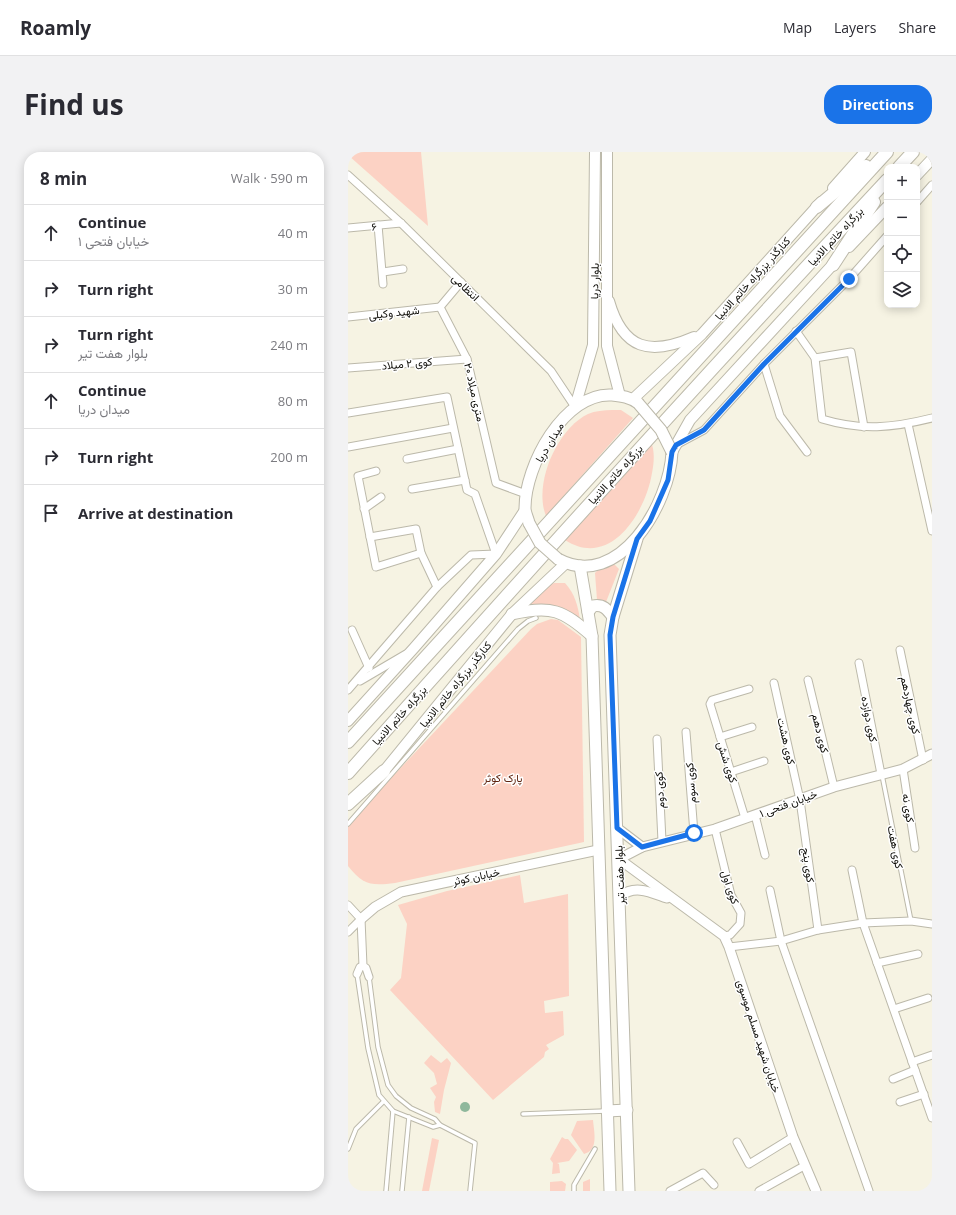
<!DOCTYPE html>
<meta charset="utf-8">
<style>
body{margin:0;font-family:"Open Sans",Vazirmatn,sans-serif;background:#f2f2f3;color:#2b2b33}
.controls{position:absolute;right:12px;top:12px;display:grid;overflow:hidden;border-radius:8px;box-shadow:0 2px 10px #0003}
.controls button{width:36px;height:36px;display:grid;place-items:center;padding:0;border:0;border-bottom:1px solid #e1e1e2;background:#fff;color:#2b2b33;font:20px sans-serif}
.stop{position:absolute;width:12px;height:12px;margin:-9px;border:3px solid #1a73e8;border-radius:50%;background:#fff}
.stop.end{background:#1a73e8;border-color:#fff;box-shadow:0 1px 4px #0008}
.list{margin:0;padding:0;list-style:none}
h2{display:flex;justify-content:space-between;align-items:center;height:52px;margin:0;padding:0 16px;font-size:17px}
h2 small{font-size:13px;font-weight:400;color:#7c7c81}
.list li{display:grid;grid-template-columns:26px 1fr auto;gap:12px;align-items:center;box-sizing:border-box;height:56px;padding:0 16px;border-top:1px solid #e1e1e2}
.list b{display:block;font-size:15px;white-space:nowrap}
.list p{margin:0;font-size:13px;white-space:nowrap;color:#7c7c81}
.list em{font-size:13px;font-style:normal;color:#7c7c81}
.icon{flex:none;width:22px;height:22px;fill:none;stroke:currentColor;stroke-width:2;stroke-linecap:round;stroke-linejoin:round}
.map{position:relative;flex:none;width:584px;height:1039px;overflow:hidden;border-radius:16px}
header{display:flex;align-items:center;gap:24px;box-sizing:border-box;height:56px;padding:0 20px;background:#fff;border-bottom:1px solid #e1e1e2}
header strong{font-size:19px}
nav{display:flex;gap:22px;margin-inline-start:auto;font-size:14px}
.intro{display:flex;align-items:center;justify-content:space-between;box-sizing:border-box;height:96px;padding:0 24px}
h1{margin:0;font-size:28px}
.button{padding:10px 18px;border-radius:16px;background:#1a73e8;color:#fff;font-size:14px;font-weight:700}
main{display:flex;gap:24px;padding:0 24px}
aside{flex:1;background:#fff;border-radius:16px;box-shadow:0 2px 10px #0003}
.map>svg:first-child{display:block}
.green{fill:#fcd2c4}
.water{fill:#8fb89c}
.lines{fill:none;stroke-linecap:round;stroke-linejoin:round}
.service-casing{stroke:#bcb9aa;stroke-width:5.5}
.minor-casing{stroke:#bcb9aa;stroke-width:9}
.tertiary-casing{stroke:#bcb9aa;stroke-width:11}
.secondary-casing{stroke:#bcb9aa;stroke-width:12}
.primary-casing{stroke:#bcb9aa;stroke-width:13}
.trunk-casing{stroke:#bcb9aa;stroke-width:14}
.service{stroke:#fff;stroke-width:3.5}
.minor{stroke:#fff;stroke-width:7}
.tertiary{stroke:#fff;stroke-width:9}
.secondary{stroke:#fff;stroke-width:10}
.primary{stroke:#fff;stroke-width:11}
.trunk{stroke:#fff;stroke-width:12}
.primary-bridge-casing{stroke:#bcb9aa;stroke-width:13;stroke-linecap:butt}
.primary-bridge{stroke:#fff;stroke-width:11}
.route{stroke:#1a73e8;stroke-width:5}
.labels{text-anchor:middle;dominant-baseline:central;stroke-width:3;stroke-linejoin:round;paint-order:stroke}
.street-label{font-size:11px;fill:#0e0d08;stroke:#fff}
.park-label{font-size:11px;fill:#5f2510;stroke:#fff}
</style>
<header>
<strong>Roamly</strong>
<nav><a>Map</a><a>Layers</a><a>Share</a></nav>
</header>
<div class="intro"><h1>Find us</h1><a class="button">Directions</a></div>
<main>
<aside>
<h2>8 min<small>Walk · 590 m</small></h2>
<ul class="list">
<li><svg class="icon" aria-label="ahead" viewBox="0 0 24 24"><path d="M12 20V5M6 11l6-6 6 6"/></svg><div><b>Continue</b><p>خیابان فتحی ۱</p></div><em>40 m</em></li>
<li><svg class="icon" aria-label="right" viewBox="0 0 24 24"><path d="M7 20v-9h11M14 6l5 5-5 5"/></svg><div><b>Turn right</b></div><em>30 m</em></li>
<li><svg class="icon" aria-label="right" viewBox="0 0 24 24"><path d="M7 20v-9h11M14 6l5 5-5 5"/></svg><div><b>Turn right</b><p>بلوار هفت تیر</p></div><em>240 m</em></li>
<li><svg class="icon" aria-label="ahead" viewBox="0 0 24 24"><path d="M12 20V5M6 11l6-6 6 6"/></svg><div><b>Continue</b><p>میدان دریا</p></div><em>80 m</em></li>
<li><svg class="icon" aria-label="right" viewBox="0 0 24 24"><path d="M7 20v-9h11M14 6l5 5-5 5"/></svg><div><b>Turn right</b></div><em>200 m</em></li>
<li><svg class="icon" aria-label="arrive" viewBox="0 0 24 24"><path d="M6 21V4h12l-3 4 3 4H6"/></svg><div><b>Arrive at destination</b></div></li>
</ul>
</aside>
<div class="map">
<svg width="584" height="1039" viewBox="0 0 584 1039">
<rect width="100%" height="100%" fill="#f6f3e3"/>
<!-- green -->
<g class="green">
<path d="M0 0H73L80 74 0 3Z"/>
<path d="M264 258H273L285 266 198 364C185 332 209 277 240 262 247 259 256 258 264 258Z"/>
<path d="M303 290C307 299 306 311 304 321 298 359 263 418 217 388L216 387Z"/>
<path d="M263 412H266L271 417 258 450 249 448 247 421 249 419Z"/>
<path d="M206 431H217C227 442 230 454 232 468L182 453 198 436Z"/>
<path d="M203 467 210 468 233 485 236 690 47 731C23 734 15 733 0 714V672L183 477 189 472Z"/>
<path d="M172 723 176 751 220 742 221 844 196 849 197 861 215 859 216 883 198 893 201 897 197 900 196 905 145 948 42 838 53 826 59 772 50 753 99 739Z"/>
<path d="M83 903 93 911 99 906 103 911 96 938 92 962 87 960 86 950 88 945 82 936 89 932 86 921 76 911Z"/>
<path d="M245 968C246 980 251 998 236 1002L223 983 229 969Z"/>
<path d="M214 985 217 987H220L229 998 221 1009 209 1011 211 1012 212 1021 204 1022 205 1011 202 1007Z"/>
<path d="M84 986 91 988 81 1039H74Z"/>
<path d="M242 1027V1039H235V1030Z"/>
<path d="M214 1029 218 1032 217 1039H202V1030Z"/>
</g>
<!-- water -->
<circle class="water" cx="117" cy="955" r="5"/>
<g class="lines">
<defs>
<g id="service">
<path d="M534 623 563 769"/>
<path d="M0 672 170 477 180 469 188 466"/>
<path d="M9 822 20 896 31 943 45 959 85 975 92 973"/>
<path d="M21 825 30 895 40 933 48 944 63 956 87 967 92 973 127 991 122 1039"/>
<path d="M175 962 258 959"/>
<path d="M0 997 8 977 35 950"/>
<path d="M38 1039 45 959"/>
<path d="M54 1039 61 965"/>
<path d="M226 1039V1033L247 997"/>
</g>
<g id="minor">
<path d="M0 23 53 71 203 219 227 255"/>
<path d="M569 50 584 33"/>
<path d="M30 73 35 132"/>
<path d="M0 76 53 71"/>
<path d="M35 120 55 117"/>
<path d="M113 130 92 155 119 207 148 331 178 342"/>
<path d="M0 165 92 155"/>
<path d="M448 179 467 206 474 267C514 279 544 276 584 266"/>
<path d="M467 206 503 200 516 275"/>
<path d="M416 212 432 264 459 300"/>
<path d="M0 216 119 207"/>
<path d="M0 261 99 245 119 338 127 342 148 402 123 403 89 435 0 538"/>
<path d="M560 272 584 379"/>
<path d="M328 293 356 278 416 212 501 127 539 84"/>
<path d="M0 295 105 276"/>
<path d="M59 307 110 297"/>
<path d="M28 319 10 324 28 415 73 401"/>
<path d="M64 337 117 328"/>
<path d="M16 357 33 345"/>
<path d="M22 385 68 377 73 401 89 435"/>
<path d="M4 478 21 516"/>
<path d="M552 498 575 608"/>
<path d="M511 511 533 622"/>
<path d="M460 528 486 635"/>
<path d="M12 529 58 502"/>
<path d="M426 531 452 648 470 778"/>
<path d="M338 580 346 681"/>
<path d="M372 585 404 575"/>
<path d="M309 587 314 689"/>
<path d="M555 617 567 696"/>
<path d="M383 620 416 609"/>
<path d="M407 663 417 703"/>
<path d="M397 666 362 552 364 548 401 537"/>
<path d="M367 677 383 743 393 761 392 772 382 783 376 784"/>
<path d="M504 718 515 771 584 966"/>
<path d="M422 738 433 789 521 1039"/>
<path d="M0 753 13 767 15 814 18 816 21 825"/>
<path d="M0 780 13 767"/>
<path d="M381 795 433 789 470 778 515 771 563 769 584 772"/>
<path d="M529 811 570 802"/>
<path d="M9 822 12 815 15 814"/>
<path d="M546 857 580 846"/>
<path d="M564 910 584 903"/>
<path d="M545 927 567 918"/>
<path d="M552 950 576 942"/>
<path d="M389 990 401 1012 445 985"/>
<path d="M322 1039 355 1021 366 1033"/>
<path d="M411 1039 456 1014"/>
</g>
<g id="tertiary">
<path d="M269 676 294 695"/>
<path d="M272 752 273 744C287 732 304 741 319 746"/>
<path d="M13 767 27 755 53 740 250 698"/>
<path d="M468 1039 445 985 381 795 376 784 271 707 294 695 367 677 486 635 555 617 584 602"/>
</g>
<g id="secondary">
<path d="M259 0V194L272 244"/>
<path d="M569 23 584 7"/>
<path d="M485 36 517 0"/>
<path d="M501 95 539 55"/>
<path d="M261 149C275 198 302 204 346 185"/>
<path d="M285 247 354 182 473 50"/>
<path d="M227 255 245 193 247 0"/>
<path d="M324 300 342 268 489 108"/>
<path d="M0 569 66 496 148 402 177 358"/>
<path d="M32 624 164 462 218 411"/>
</g>
<g id="primary">
<path d="M181 371C180 366 177 361 177 356 177 314 216 240 264 243 274 244 282 245 290 251"/>
<path d="M210 407C271 440 322 351 324 300"/>
<path d="M232 414 244 484 262 1039"/>
<path d="M240 460 245 454C255 452 259 457 265 465"/>
<path d="M164 462C203 453 215 458 244 484"/>
<path d="M259 959 279 958"/>
<path d="M281 1039 262 483 265 465 289 387"/>
</g>
<g id="trunk">
<path d="M551 15 565 0"/>
<path d="M469 55 518 14"/>
<path d="M485 113 526 50"/>
<path d="M0 590C181 394 359 196 539 0"/>
<path d="M0 621C178 421 357 223 539 28"/>
<path d="M0 652 36 619"/>
</g>
</defs>
<!-- service casing -->
<use href="#service" class="service-casing"/>
<!-- minor casing -->
<use href="#minor" class="minor-casing"/>
<!-- tertiary casing -->
<use href="#tertiary" class="tertiary-casing"/>
<!-- secondary casing -->
<use href="#secondary" class="secondary-casing"/>
<!-- primary casing -->
<use href="#primary" class="primary-casing"/>
<!-- trunk casing -->
<use href="#trunk" class="trunk-casing"/>
<!-- service -->
<use href="#service" class="service"/>
<!-- minor -->
<use href="#minor" class="minor"/>
<!-- tertiary -->
<use href="#tertiary" class="tertiary"/>
<!-- secondary -->
<use href="#secondary" class="secondary"/>
<!-- primary -->
<use href="#primary" class="primary"/>
<!-- trunk -->
<use href="#trunk" class="trunk"/>
<defs>
<g id="primary-bridge">
<path d="M290 251 313 278 324 300"/>
<path d="M181 371 192 391 210 407"/>
</g>
</defs>
<!-- primary-bridge casing -->
<use href="#primary-bridge" class="primary-bridge-casing"/>
<!-- primary-bridge -->
<use href="#primary-bridge" class="primary-bridge"/>
</g>
<g class="lines">
<!-- route -->
<path class="route" d="M346 681 294 695 269 676 262 483 265 465 289 387 302 369 320 328 324 300 328 293 356 278 416 212 501 127"/>
</g>
<g class="labels">
<!-- street labels -->
<g class="street-label">
<text transform="translate(26 74) rotate(-5)">۶</text>
<text transform="translate(487 84) rotate(-47)">بزرگراه خاتم الانبیا</text>
<text transform="translate(404 126) rotate(-48)">کنارگذر بزرگراه خاتم الانبیا</text>
<text transform="translate(246 129) rotate(-89)">بلوار دریا</text>
<text transform="translate(118 135) rotate(44)">انتظامی</text>
<text transform="translate(46 160) rotate(-6)">شهید وکیلی</text>
<text transform="translate(59 211) rotate(-5)">کوی ۲ میلاد</text>
<text transform="translate(127 240) rotate(77)">۲۰ متری میلاد</text>
<text transform="translate(201 290) rotate(-59)">میدان دریا</text>
<text transform="translate(267 322) rotate(-48)">بزرگراه خاتم الانبیا</text>
<text transform="translate(107 532) rotate(-51)">کنارگذر بزرگراه خاتم الانبیا</text>
<text transform="translate(563 553) rotate(78)">کوی چهاردهم</text>
<text transform="translate(51 563) rotate(-48)">بزرگراه خاتم الانبیا</text>
<text transform="translate(522 567) rotate(79)">کوی دوازده</text>
<text transform="translate(473 581) rotate(76)">کوی دهم</text>
<text transform="translate(439 589) rotate(77)">کوی هشت</text>
<text transform="translate(380 610) rotate(72)">کوی شش</text>
<text transform="translate(342 631) rotate(-94)">کوی سوم</text>
<text transform="translate(311 638) rotate(-93)">کوی دوم</text>
<text transform="translate(440 651) rotate(-20)">خیابان فتحی ۱</text>
<text transform="translate(561 656) rotate(81)">کوی نه</text>
<text transform="translate(548 695) rotate(79)">کوی هفت</text>
<text transform="translate(461 713) rotate(82)">کوی پنج</text>
<text transform="translate(271 723) rotate(-92)">بلوار هفت تیر</text>
<text transform="translate(128 724) rotate(-12)">خیابان کوثر</text>
<text transform="translate(383 735) rotate(72)">کوی اول</text>
<text transform="translate(411 884) rotate(72)">خیابان شهید مسلم موسوی</text>
</g>
<!-- park labels -->
<g class="park-label">
<text x="155" y="625">پارک کوثر</text>
</g>
</g>
</svg>
<div class="controls">
<button>+</button>
<button>−</button>
<button><svg class="icon" aria-label="locate" viewBox="0 0 24 24"><circle cx="12" cy="12" r="6"/><path d="M12 2v4M12 18v4M2 12h4M18 12h4"/></svg></button>
<button><svg class="icon" aria-label="layers" viewBox="0 0 24 24"><path d="M12 4l9 5-9 5-9-5zM3 14l9 5 9-5"/></svg></button>
</div>
<div class="stop" style="left:346px;top:681px"></div>
<div class="stop end" style="left:501px;top:127px"></div>
</div>
</main>
